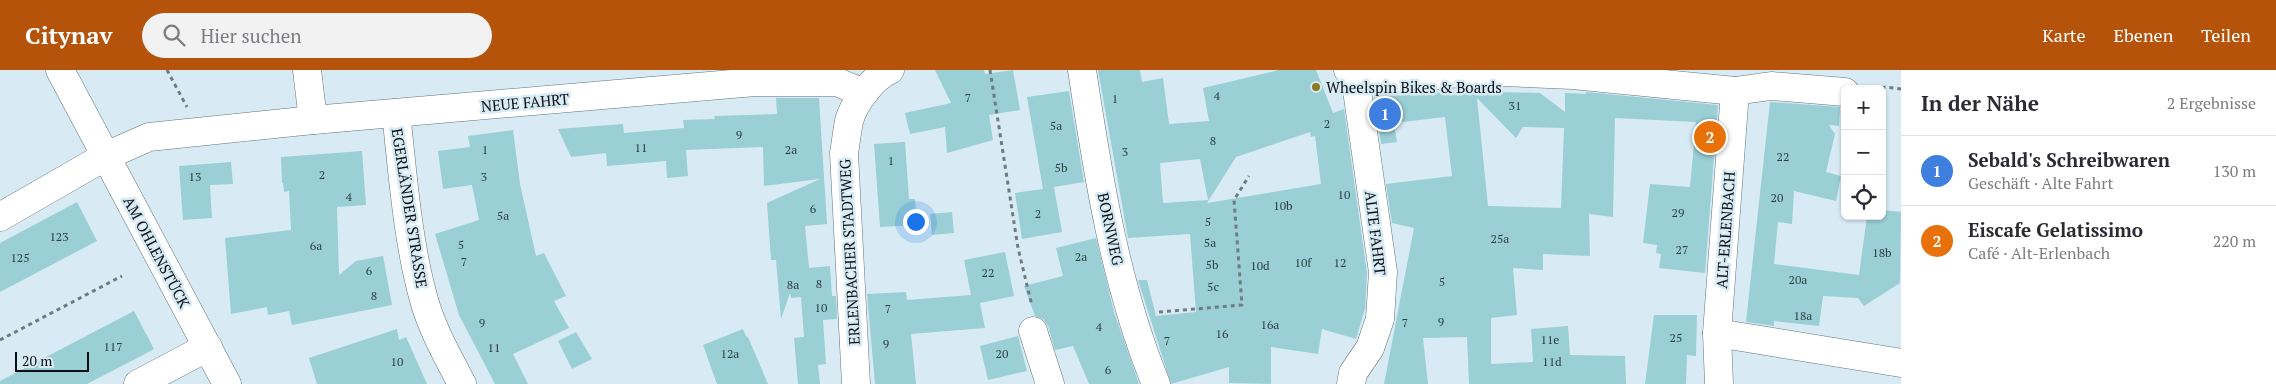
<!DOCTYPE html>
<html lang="de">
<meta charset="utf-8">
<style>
body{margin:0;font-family:"PT Serif",serif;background:#f2f2f3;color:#2b2b33}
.controls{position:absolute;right:15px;top:15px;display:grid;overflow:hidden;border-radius:8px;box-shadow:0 1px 4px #0004}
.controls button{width:45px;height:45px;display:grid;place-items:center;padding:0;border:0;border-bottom:1px solid #e1e1e2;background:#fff;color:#2b2b33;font:25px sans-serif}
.scale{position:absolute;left:15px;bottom:12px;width:74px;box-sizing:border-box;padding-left:5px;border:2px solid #090f12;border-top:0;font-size:14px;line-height:18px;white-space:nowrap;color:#090f12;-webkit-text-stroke:4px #d8ebf5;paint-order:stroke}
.you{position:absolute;left:915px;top:151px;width:18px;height:18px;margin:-12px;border:4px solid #fff;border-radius:50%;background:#1a73e8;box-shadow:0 0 0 8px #1a73e833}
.badge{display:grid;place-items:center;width:32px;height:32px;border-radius:50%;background:#b45309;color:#fff;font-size:16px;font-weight:700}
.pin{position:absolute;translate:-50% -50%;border:2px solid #fff;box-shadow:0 1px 5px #0006}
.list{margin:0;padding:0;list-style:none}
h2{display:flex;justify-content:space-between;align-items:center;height:65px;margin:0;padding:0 20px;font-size:21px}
h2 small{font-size:16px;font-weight:400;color:#7c7c81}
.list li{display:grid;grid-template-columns:32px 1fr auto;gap:15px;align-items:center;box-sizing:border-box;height:70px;padding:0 20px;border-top:1px solid #e1e1e2}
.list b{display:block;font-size:19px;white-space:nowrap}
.list p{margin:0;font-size:16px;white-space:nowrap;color:#7c7c81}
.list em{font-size:16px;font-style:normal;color:#7c7c81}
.icon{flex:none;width:28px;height:28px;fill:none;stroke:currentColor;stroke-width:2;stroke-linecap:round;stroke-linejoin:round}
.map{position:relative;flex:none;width:1901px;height:314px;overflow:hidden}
header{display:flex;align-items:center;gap:30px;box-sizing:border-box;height:70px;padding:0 25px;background:#b45309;color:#fff}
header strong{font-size:24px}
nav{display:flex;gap:28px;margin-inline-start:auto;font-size:18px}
.search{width:350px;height:45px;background:#f2f2f3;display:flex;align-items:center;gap:12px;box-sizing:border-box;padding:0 18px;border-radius:28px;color:#7c7c81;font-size:19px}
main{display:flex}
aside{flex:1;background:#fff}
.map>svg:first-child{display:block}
.building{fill:#9acfd5;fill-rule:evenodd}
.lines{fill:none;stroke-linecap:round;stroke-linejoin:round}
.minor-casing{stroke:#63737c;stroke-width:29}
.path{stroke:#6f7b82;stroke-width:3;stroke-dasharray:4 4;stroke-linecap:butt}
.minor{stroke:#fff;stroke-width:28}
.poi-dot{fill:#8a7a20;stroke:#d8ebf5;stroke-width:2}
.labels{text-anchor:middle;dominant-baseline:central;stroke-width:5;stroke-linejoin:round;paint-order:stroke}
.number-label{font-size:12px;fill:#2d3f43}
.poi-label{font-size:15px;fill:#090f12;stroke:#d8ebf5;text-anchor:start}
.street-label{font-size:15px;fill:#090f12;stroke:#d8ebf5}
</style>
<header>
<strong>Citynav</strong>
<div class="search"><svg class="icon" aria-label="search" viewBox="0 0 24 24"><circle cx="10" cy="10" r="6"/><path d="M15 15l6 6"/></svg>Hier suchen</div>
<nav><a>Karte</a><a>Ebenen</a><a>Teilen</a></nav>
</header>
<main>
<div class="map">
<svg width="1901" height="314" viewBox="0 0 1901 314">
<rect width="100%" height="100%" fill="#d8ebf5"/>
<!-- building -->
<g class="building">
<path d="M935 0H984L985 4 1013 0 1020 40 989 45 993 70 947 83 945 57 910 64 905 43 951 33Z"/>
<path d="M1098 0H1140L1142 12 1163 8 1169 54 1209 51 1203 18 1279 0H1316L1333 43 1344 39 1367 203 1365 239 1356 269 1322 259 1318 284 1271 277V314L1229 313V297L1171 314 1138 210H1147L1156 246 1196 242 1190 164 1128 168ZM1310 62 1311 67 1315 66 1321 114 1207 133 1236 87ZM1200 89 1208 130 1163 133 1160 93Z"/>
<path d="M1069 21 1084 112 1054 117 1062 162 1022 169 1015 123 1043 119 1027 27Z"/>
<path d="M1459 21 1540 23 1565 42V23L1586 24V22L1718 35 1705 203 1659 198 1661 184 1656 183 1657 175 1643 173 1650 114 1690 117 1696 52 1615 48 1613 147 1589 144 1590 186 1543 184V200L1513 198 1517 245 1491 248V294L1533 292 1531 259 1568 256 1570 285 1625 286 1626 314H1469L1467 267 1423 268 1428 314H1384L1414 158 1392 153 1386 114 1452 106 1445 47 1394 53 1397 72 1381 74 1374 27ZM1477 28 1516 68 1523 57 1564 58 1561 138 1488 136Z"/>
<path d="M776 28H819L827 154 805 156 809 198 830 196 832 226H836L837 249 823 250 826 294 818 295 820 314H798L794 268 804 267 801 227 791 228 790 223 781 249 776 190H771L767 133 820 109 764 116 763 77 686 80 688 106 667 108 666 91 607 96 606 83 571 87 558 59 623 54 624 63 684 58 683 50 715 49 714 46 777 44Z"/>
<path d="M1770 32 1840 37 1839 56 1829 55 1835 64 1826 102 1841 106 1836 131 1794 121 1792 154 1778 152 1774 194 1859 205 1867 146H1882V140L1901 142 1900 213 1864 236 1858 228 1823 226 1819 256 1774 251V256L1746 252Z"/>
<path d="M513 60 520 114 536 186 544 183 566 226 554 231 569 258 513 284 528 314H495L459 245 435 164 479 150 472 115 443 119 438 81 470 77 468 66Z"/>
<path d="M905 72 909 129H915L917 155 880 157 874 74Z"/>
<path d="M362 81 366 135 337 137 339 205 356 191 383 186 392 235 292 255 289 241 268 245 267 237 231 244 225 168 291 160 289 121 284 122 283 113H282L281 87Z"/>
<path d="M231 92 233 114 210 115 212 148 183 150 179 96Z"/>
<path d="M77 132 97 171 0 222V173Z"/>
<path d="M952 142 954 163 932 165 930 144Z"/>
<path d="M1096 168 1114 242 1139 314H1089L1073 276 1055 280 1048 256 1043 249 1035 246 1024 216 1063 206 1056 178Z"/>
<path d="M1005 182 1014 226 980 233 985 258 911 264 916 314H875L867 224 906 222 907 230 971 225 964 190Z"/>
<path d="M134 241 154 279 143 285 87 314H0V311Z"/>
<path d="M1654 245H1697L1696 286 1687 285 1686 314H1645Z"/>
<path d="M397 259 399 270 406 267 427 314H317L309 288Z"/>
<path d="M743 259 746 266 748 267 768 314H717L703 275Z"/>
<path d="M576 262 592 289 572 299 558 271Z"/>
<path d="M1018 266 1027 301 988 310 980 276Z"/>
</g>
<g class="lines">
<defs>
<g id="minor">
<path d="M60 0 227 314"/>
<path d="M307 0 313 50"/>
<path d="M1082 0C1098 106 1115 214 1156 314"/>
<path d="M1348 0 1355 6 1389 10 1479 1 1573 5 1735 21 1771 16 1845 22"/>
<path d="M396 43C403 105 407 169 424 230 432 259 448 287 462 314"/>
<path d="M0 147 106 86 149 67 313 50 755 12H837L864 23"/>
<path d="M1033 261 1050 314"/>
<path d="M1717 263 1901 293"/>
<path d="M138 314 208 277"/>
<path d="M856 314 844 83C846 72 847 61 849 51 854 33 873 7 890 0"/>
<path d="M1351 314 1353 303 1370 278 1380 249 1383 202 1355 6"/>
<path d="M1719 314 1717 263 1735 21"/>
</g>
</defs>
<!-- minor casing -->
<use href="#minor" class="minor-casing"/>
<!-- path -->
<g class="path">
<path d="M167 0 187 37"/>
<path d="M990 0 1018 178 1032 236"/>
<path d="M1882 19 1885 17 1901 19"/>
<path d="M1159 242 1242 235 1234 130 1249 106"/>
<path d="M0 270 122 206"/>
</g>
<!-- minor -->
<use href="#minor" class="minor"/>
</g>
<!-- markers -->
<circle class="poi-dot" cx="1316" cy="17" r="5"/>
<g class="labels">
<!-- number labels -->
<g class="number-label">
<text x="1217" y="25">4</text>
<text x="968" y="27">7</text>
<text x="1115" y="28">1</text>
<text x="1515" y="35">31</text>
<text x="1327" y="53">2</text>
<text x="1056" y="55">5a</text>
<text x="739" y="64">9</text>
<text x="1213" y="70">8</text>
<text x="641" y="77">11</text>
<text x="485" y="79">1</text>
<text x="791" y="79">2a</text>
<text x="1125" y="81">3</text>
<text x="1783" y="86">22</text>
<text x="891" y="90">1</text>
<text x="1061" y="97">5b</text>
<text x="322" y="104">2</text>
<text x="195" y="106">13</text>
<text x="484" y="106">3</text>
<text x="1344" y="124">10</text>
<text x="349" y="126">4</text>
<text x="1777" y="127">20</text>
<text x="1283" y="135">10b</text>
<text x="813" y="138">6</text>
<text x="1678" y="142">29</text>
<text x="1038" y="143">2</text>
<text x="503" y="145">5a</text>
<text x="1208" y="151">5</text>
<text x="59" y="166">123</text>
<text x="1500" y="168">25a</text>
<text x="1210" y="172">5a</text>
<text x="461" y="174">5</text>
<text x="316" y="175">6a</text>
<text x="1682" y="179">27</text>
<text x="1882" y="182">18b</text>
<text x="1081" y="186">2a</text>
<text x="20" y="187">125</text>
<text x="464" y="191">7</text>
<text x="1303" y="192">10f</text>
<text x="1340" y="192">12</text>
<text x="1212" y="194">5b</text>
<text x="1260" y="195">10d</text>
<text x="369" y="200">6</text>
<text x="988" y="202">22</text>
<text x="1798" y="209">20a</text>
<text x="1442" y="211">5</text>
<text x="819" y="213">8</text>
<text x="793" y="214">8a</text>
<text x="1213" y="216">5c</text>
<text x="374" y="225">8</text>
<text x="821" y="237">10</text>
<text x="888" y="238">7</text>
<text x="1803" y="245">18a</text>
<text x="1441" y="251">9</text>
<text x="482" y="252">9</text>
<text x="1405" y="252">7</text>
<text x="1270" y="254">16a</text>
<text x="1099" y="256">4</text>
<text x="1222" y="263">16</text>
<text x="1676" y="267">25</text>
<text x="1550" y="269">11e</text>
<text x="1167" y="270">7</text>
<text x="886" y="273">9</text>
<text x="113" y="276">117</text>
<text x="494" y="277">11</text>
<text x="730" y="283">12a</text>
<text x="1002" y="283">20</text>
<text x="397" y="291">10</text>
<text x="1552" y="291">11d</text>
<text x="1108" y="299">6</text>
</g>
<!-- poi labels -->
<g class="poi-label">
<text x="1326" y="17">Wheelspin Bikes &amp; Boards</text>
</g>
<!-- street labels -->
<g class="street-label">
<text transform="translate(525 32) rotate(-5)">NEUE FAHRT</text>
<text transform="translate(410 138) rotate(81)">EGERLÄNDER STRASSE</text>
<text transform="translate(1111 159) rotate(78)">BORNWEG</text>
<text transform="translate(1725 160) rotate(-86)">ALT-ERLENBACH</text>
<text transform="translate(1376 163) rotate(83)">ALTE FAHRT</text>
<text transform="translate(157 182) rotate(62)">AM OHLENSTÜCK</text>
<text transform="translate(849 182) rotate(-93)">ERLENBACHER STADTWEG</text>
</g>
</g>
</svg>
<div class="controls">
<button>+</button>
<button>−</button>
<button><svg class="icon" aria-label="locate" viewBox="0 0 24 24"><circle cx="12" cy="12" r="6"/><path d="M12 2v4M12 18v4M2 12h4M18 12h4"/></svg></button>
</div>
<div class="scale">20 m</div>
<div class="you"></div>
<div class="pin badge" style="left:1385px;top:44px;background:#3f7fe0">1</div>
<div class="pin badge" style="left:1710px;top:67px;background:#e8710a">2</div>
</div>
<aside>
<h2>In der Nähe<small>2 Ergebnisse</small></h2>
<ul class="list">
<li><span class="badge" style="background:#3f7fe0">1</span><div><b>Sebald's Schreibwaren</b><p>Geschäft · Alte Fahrt</p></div><em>130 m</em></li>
<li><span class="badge" style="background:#e8710a">2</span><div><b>Eiscafe Gelatissimo</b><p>Café · Alt-Erlenbach</p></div><em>220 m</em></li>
</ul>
</aside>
</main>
